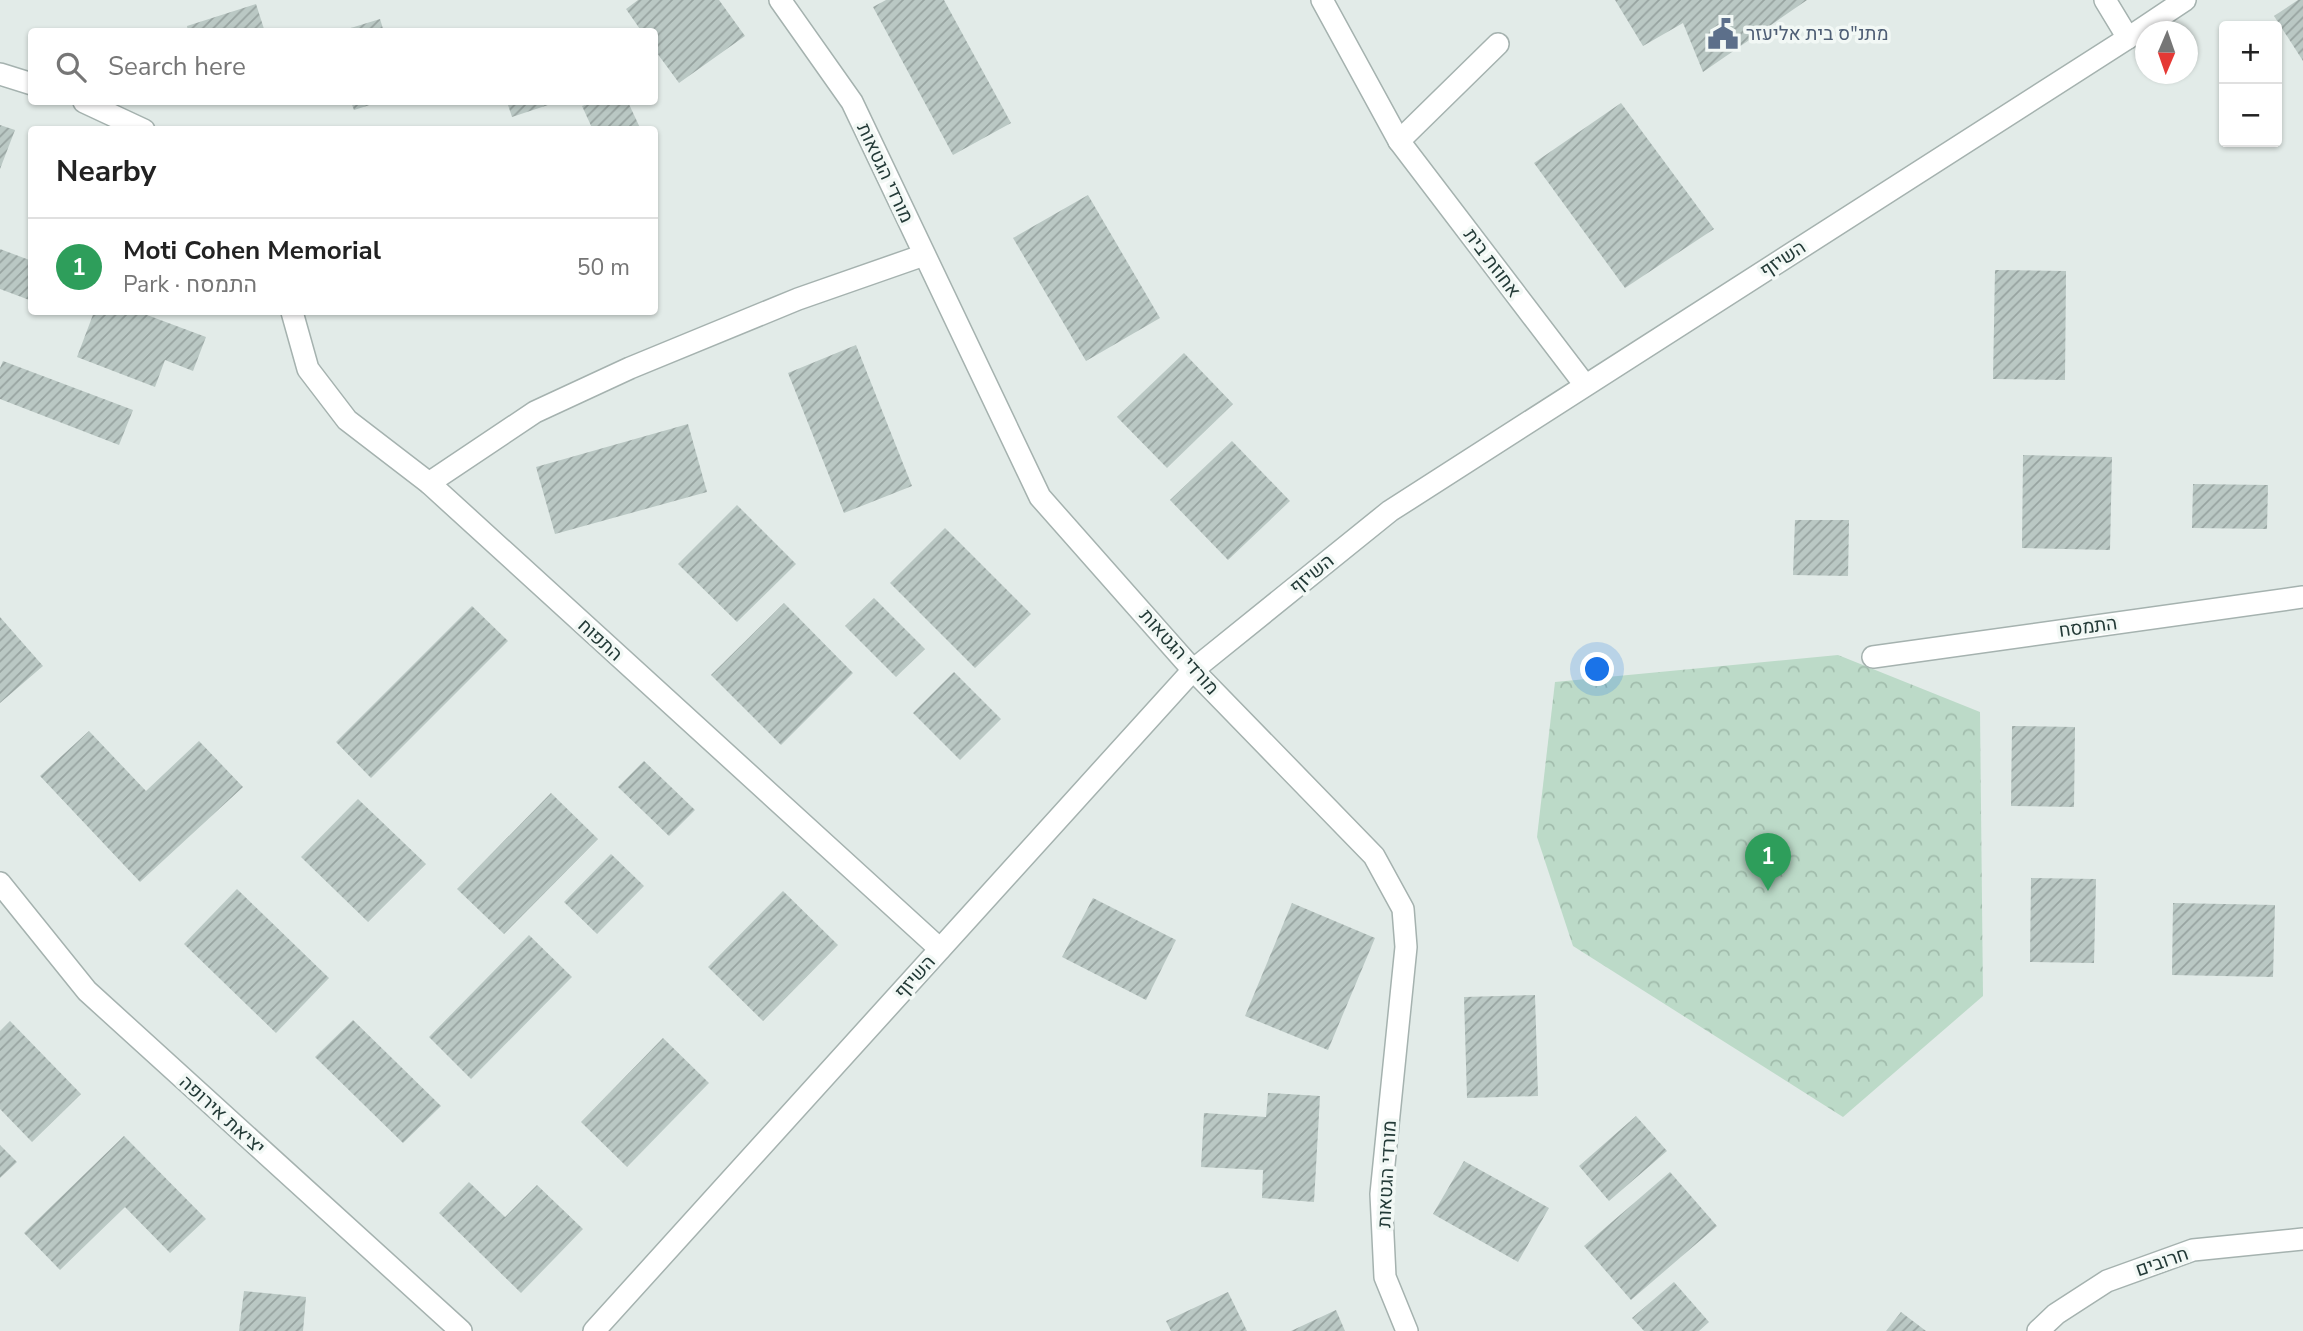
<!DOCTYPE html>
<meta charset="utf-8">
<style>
body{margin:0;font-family:"Nunito Sans",Heebo,sans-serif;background:#f6f6f6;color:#222}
.controls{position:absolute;right:21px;top:21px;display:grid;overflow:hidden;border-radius:7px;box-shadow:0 2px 5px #0004}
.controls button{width:63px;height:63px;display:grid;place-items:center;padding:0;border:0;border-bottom:2px solid #e0e0e0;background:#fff;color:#222;font:35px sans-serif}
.compass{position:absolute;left:2135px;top:21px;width:63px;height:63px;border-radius:50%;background:#fff;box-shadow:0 2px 5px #0004;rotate:182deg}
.you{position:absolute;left:1598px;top:670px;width:24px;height:24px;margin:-18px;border:5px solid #fff;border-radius:50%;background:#1a73e8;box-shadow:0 0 0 10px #1a73e833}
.badge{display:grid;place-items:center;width:46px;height:46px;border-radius:50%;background:#7b5540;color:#fff;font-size:23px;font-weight:700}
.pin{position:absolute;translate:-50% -58px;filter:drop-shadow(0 2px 4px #0008)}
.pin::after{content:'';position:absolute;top:37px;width:24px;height:21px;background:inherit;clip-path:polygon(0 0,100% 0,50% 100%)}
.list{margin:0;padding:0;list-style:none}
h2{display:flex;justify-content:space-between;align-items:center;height:91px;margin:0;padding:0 28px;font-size:30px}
h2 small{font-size:23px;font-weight:400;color:#767676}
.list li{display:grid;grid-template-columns:46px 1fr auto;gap:21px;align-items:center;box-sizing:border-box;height:98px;padding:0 28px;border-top:2px solid #e0e0e0}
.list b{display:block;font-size:26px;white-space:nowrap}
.list p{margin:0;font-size:23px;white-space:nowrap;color:#767676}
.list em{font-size:23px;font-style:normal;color:#767676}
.icon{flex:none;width:38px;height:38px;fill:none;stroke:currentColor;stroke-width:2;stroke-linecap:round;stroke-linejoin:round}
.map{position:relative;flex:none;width:2303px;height:1331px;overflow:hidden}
.search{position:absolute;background:#fff;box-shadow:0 2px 5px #0004;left:28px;top:28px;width:630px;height:77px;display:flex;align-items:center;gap:18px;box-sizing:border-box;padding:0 24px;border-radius:7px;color:#767676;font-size:26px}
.panel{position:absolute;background:#fff;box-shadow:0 2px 5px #0004;left:28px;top:126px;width:630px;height:189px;border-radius:7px}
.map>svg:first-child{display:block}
.park{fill:url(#park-crowns)}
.building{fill:url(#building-hatch)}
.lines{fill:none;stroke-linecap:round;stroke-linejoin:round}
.service-casing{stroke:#a5b2af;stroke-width:24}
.minor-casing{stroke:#a5b2af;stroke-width:24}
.tertiary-casing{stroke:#a5b2af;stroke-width:24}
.service{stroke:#fff;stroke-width:21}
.minor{stroke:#fff;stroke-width:21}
.tertiary{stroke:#fff;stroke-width:21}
.labels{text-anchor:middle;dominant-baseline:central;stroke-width:7;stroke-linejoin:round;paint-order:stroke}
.service-label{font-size:19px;fill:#4e5e75;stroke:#f2f8f5;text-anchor:start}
.street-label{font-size:19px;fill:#233a37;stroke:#f2f8f5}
</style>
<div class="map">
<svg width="2303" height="1331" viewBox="0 0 2303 1331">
<defs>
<pattern id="park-crowns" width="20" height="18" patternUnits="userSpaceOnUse" patternTransform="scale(1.75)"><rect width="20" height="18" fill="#bcdac8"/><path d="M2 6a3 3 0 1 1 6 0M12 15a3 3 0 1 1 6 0" fill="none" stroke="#a1bcac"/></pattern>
<pattern id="building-hatch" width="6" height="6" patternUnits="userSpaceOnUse" patternTransform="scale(1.75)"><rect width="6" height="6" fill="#bac8c4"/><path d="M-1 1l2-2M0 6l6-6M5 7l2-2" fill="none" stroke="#97a3a0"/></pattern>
</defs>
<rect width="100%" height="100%" fill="#e2ebe8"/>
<!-- park -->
<path class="park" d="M1838 655 1980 712 1983 996 1843 1117 1573 946 1537 837 1555 682Z"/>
<!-- building -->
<g class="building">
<path d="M638 0H719L745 36 679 83 654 49V32H642L626 9Z"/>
<path d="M886 0H944L1011 123 953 155 873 7Z"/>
<path d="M1615 0H1807L1703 72 1683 23 1643 46Z"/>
<path d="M2298 0H2303V61L2274 16Z"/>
<path d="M256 4 265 32H188L187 26Z"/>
<path d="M380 19 384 32H341V31Z"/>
<path d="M351 102H379L354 110Z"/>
<path d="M507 102H557L512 117Z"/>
<path d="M593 102H628L641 130H593L582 106Z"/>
<path d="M1621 103 1714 229 1625 288 1534 163Z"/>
<path d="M0 125 15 130 0 169Z"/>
<path d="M1088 195 1160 318 1086 361 1013 238Z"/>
<path d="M0 249 32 261V301L0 289Z"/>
<path d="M1995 270 2066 271 2065 380 1993 379Z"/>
<path d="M94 312H139L206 337 193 371 165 360 155 387 77 357Z"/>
<path d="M856 345 912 486 844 513 788 373Z"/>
<path d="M1184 353 1233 404 1167 468 1117 417Z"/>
<path d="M3 361 133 410 119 445 0 399V368Z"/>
<path d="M688 424 707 492 555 534 536 467Z"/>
<path d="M1232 441 1290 501 1228 560 1170 500Z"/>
<path d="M2023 455 2112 457 2110 550 2022 548Z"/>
<path d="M2193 484 2268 485 2267 529 2192 528Z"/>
<path d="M737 505 796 564 737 622 678 564Z"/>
<path d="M1795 520H1849L1848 576 1793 575Z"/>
<path d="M945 528 1031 614 975 668 890 583Z"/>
<path d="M874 598 925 649 896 677 845 626Z"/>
<path d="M784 603 853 673 781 745 711 675Z"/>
<path d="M472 606 508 641 371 778 336 742Z"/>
<path d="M0 617 43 666 0 703Z"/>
<path d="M954 672 1001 719 960 760 913 713Z"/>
<path d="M2012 726 2075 727 2074 807 2011 806Z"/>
<path d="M89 731 146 791 199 741 243 787 140 882 40 776Z"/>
<path d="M644 761 695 810 669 836 618 787Z"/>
<path d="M551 793 598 839 504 934 457 889Z"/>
<path d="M358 799 426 864 368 922 301 857Z"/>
<path d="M611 854 644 886 597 934 564 902Z"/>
<path d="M2031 878 2096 879 2094 963 2030 962Z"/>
<path d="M237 889 329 978 276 1033 184 944Z"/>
<path d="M783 891 838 945 763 1021 708 967Z"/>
<path d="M1093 898 1176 940 1146 1000 1062 957Z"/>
<path d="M1292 903 1375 938 1328 1050 1245 1016Z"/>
<path d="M2173 903 2275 905 2273 977 2172 975Z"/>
<path d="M529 935 572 977 471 1079 429 1037Z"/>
<path d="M1535 995 1538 1096 1467 1098 1464 997Z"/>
<path d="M353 1020 441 1106 403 1143 315 1057Z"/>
<path d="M10 1021 81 1094 32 1142 0 1109V1031Z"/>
<path d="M663 1038 709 1083 627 1167 581 1122Z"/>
<path d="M1268 1093 1320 1096 1314 1202 1262 1198 1263 1170 1201 1167 1204 1113 1266 1117Z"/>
<path d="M1636 1116 1667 1151 1609 1201 1579 1166Z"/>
<path d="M124 1136 206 1219 170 1253 125 1207 60 1270 24 1233Z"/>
<path d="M0 1145 17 1162 0 1178Z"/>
<path d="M1464 1161 1549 1208 1518 1262 1433 1214Z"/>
<path d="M1670 1172 1717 1226 1631 1300 1584 1246Z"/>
<path d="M469 1182 505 1217 537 1185 583 1229 521 1293 439 1213Z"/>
<path d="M1674 1282 1709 1322 1699 1331H1644L1632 1318Z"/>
<path d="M244 1291 306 1297 303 1331H239Z"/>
<path d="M1228 1292 1247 1331H1171L1166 1321Z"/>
<path d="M1336 1310 1345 1331H1291Z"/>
<path d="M1901 1312 1926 1331H1886Z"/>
</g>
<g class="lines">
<defs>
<path id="service" d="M429 483 535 412 630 368 798 299 924 255"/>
<g id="minor">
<path d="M780 0 852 102 1040 497 1193 670 1374 856 1403 909 1406 947 1381 1194 1385 1277 1407 1331"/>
<path d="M1322 0 1399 141 1585 385"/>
<path d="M2105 0 2128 38"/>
<path d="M0 74 32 84"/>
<path d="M84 102 144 130"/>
<path d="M1399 141 1498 44"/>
<path d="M292 312 308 369 347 420 429 483 940 949"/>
<path d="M1873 657 2303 597"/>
<path d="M2038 1331 2056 1314 2107 1281 2193 1250 2303 1239"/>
</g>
<g id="tertiary">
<path d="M0 883 87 991 461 1331"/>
<path d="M594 1331 1193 670 1390 511 2128 38 2185 0"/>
</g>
</defs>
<!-- service casing -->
<use href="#service" class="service-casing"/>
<!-- minor casing -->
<use href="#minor" class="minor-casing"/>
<!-- tertiary casing -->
<use href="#tertiary" class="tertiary-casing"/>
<!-- service -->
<use href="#service" class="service"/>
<!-- minor -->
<use href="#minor" class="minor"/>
<!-- tertiary -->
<use href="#tertiary" class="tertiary"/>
</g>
<!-- icons -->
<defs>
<symbol id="civic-bare" viewBox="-9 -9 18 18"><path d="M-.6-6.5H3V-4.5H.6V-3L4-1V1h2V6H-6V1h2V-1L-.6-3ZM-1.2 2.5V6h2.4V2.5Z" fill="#5c6f8a" stroke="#f2f8f5" stroke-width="2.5" paint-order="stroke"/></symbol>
</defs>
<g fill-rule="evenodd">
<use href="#civic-bare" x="1701" y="12" width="44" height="44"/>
</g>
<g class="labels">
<!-- service labels -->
<g class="service-label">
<text x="1746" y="34">מתנ"ס בית אליעזר</text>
</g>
<!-- street labels -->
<g class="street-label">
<text transform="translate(885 173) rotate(65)">מורדי הגטאות</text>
<text transform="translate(1783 259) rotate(-33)">השיזף</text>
<text transform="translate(1492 263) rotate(53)">אחוזת בית</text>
<text transform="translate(1312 574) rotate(-39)">השיזף</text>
<text transform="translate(2088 627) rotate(-8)">התמסח</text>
<text transform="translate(600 640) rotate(42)">התפוח</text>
<text transform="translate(1179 652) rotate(48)">מורדי הגטאות</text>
<text transform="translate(915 977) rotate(-48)">השיזף</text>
<text transform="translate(222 1115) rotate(42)">יציאת אירופה</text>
<text transform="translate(1387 1174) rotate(-87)">מורדי הגטאות</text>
<text transform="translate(2162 1262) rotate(-19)">חרובים</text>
</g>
</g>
</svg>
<div class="controls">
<button>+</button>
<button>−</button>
</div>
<svg class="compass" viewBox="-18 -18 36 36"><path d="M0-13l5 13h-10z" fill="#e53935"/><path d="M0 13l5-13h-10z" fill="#767676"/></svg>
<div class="you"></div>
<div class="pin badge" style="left:1768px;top:891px;background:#2e9e5b">1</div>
<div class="search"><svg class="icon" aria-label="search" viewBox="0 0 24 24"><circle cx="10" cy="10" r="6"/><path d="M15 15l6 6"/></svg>Search here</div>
<section class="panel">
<h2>Nearby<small></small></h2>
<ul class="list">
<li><span class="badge" style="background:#2e9e5b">1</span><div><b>Moti Cohen Memorial</b><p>Park · התמסח</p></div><em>50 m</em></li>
</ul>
</section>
</div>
